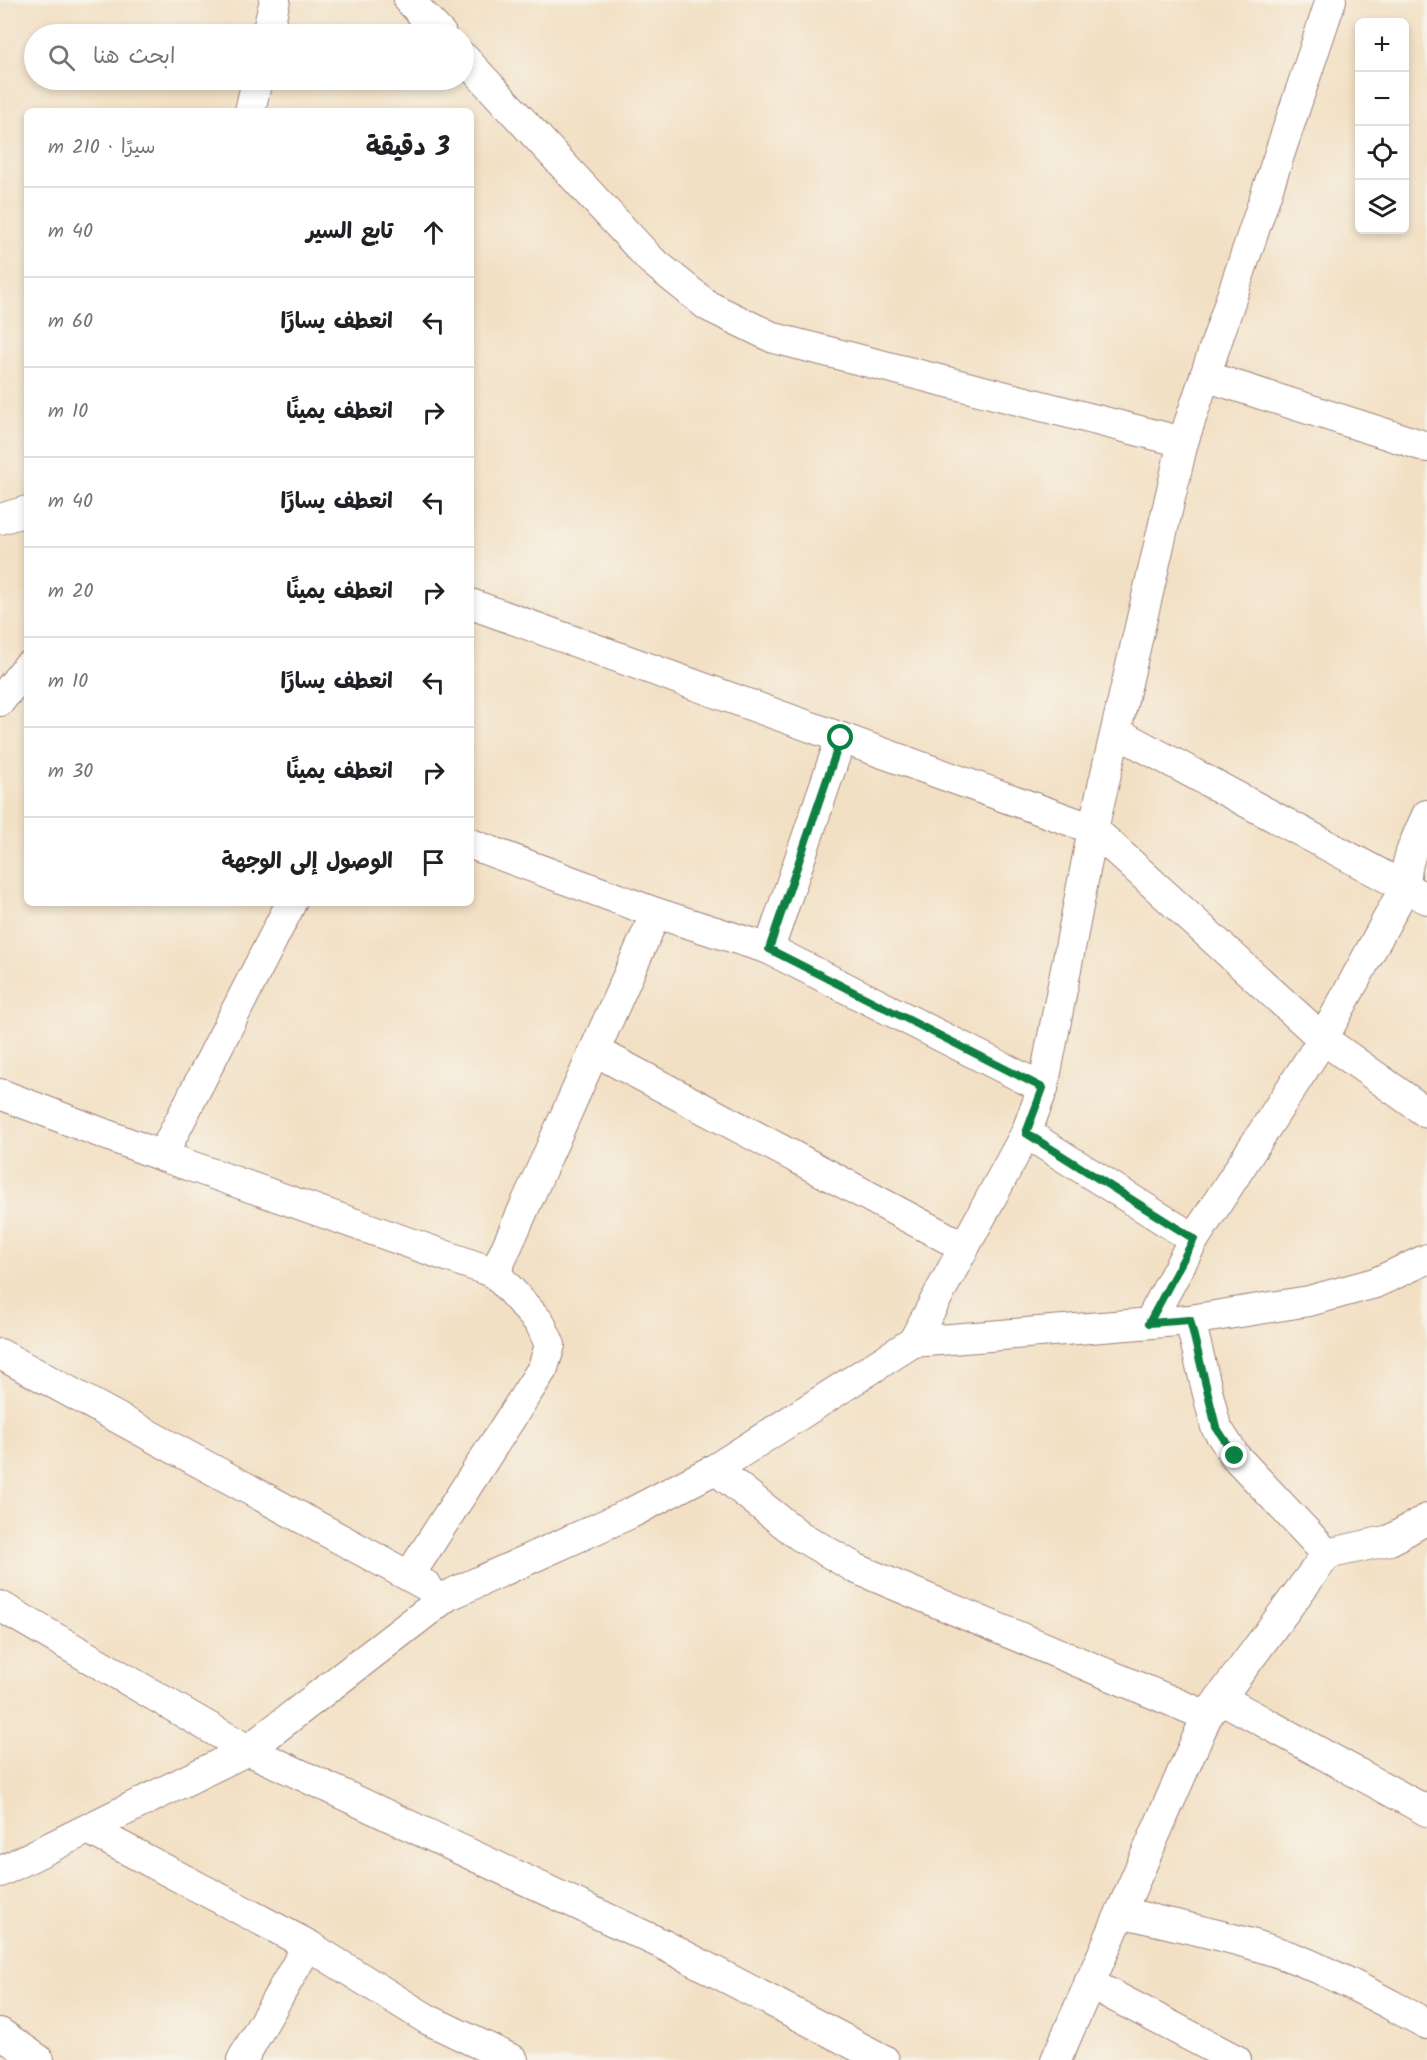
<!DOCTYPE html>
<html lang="ar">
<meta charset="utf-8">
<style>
body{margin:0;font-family:Kalam,"Playpen Sans Arabic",sans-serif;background:#f2f2f2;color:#202124;direction:rtl}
.controls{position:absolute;right:18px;top:18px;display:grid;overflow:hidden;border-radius:9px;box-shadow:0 3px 9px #0003}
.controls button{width:54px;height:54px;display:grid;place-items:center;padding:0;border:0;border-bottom:2px solid #e0e0e0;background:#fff;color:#202124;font:30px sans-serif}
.stop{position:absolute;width:18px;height:18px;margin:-14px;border:4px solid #0b8043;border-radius:50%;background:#fff}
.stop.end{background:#0b8043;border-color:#fff;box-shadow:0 2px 6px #0008}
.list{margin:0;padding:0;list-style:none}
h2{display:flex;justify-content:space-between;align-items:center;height:78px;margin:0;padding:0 24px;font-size:26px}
h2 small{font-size:20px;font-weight:400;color:#757577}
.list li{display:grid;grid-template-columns:39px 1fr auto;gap:18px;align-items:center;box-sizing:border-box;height:90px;padding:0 24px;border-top:2px solid #e0e0e0}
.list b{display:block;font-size:22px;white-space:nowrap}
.list em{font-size:20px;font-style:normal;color:#757577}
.icon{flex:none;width:33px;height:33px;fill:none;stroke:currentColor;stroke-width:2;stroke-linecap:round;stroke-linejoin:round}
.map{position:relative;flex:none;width:1427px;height:2060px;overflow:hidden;direction:ltr}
.search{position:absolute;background:#fff;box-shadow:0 3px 9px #0003;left:24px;top:24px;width:450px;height:66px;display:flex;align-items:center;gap:15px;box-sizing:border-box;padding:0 21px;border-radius:33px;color:#757577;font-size:22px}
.panel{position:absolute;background:#fff;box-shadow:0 3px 9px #0003;left:24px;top:108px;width:450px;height:798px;border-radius:9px;direction:rtl}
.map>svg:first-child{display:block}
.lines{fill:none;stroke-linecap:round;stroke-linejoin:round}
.minor-casing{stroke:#9e8078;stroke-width:32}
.minor{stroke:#fff;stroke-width:30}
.route{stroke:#0b8043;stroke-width:8}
</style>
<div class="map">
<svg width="1427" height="2060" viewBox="0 0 1427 2060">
<rect width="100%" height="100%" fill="#f7f3e8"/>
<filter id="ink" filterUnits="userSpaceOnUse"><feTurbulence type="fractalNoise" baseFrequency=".0167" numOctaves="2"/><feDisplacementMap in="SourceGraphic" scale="12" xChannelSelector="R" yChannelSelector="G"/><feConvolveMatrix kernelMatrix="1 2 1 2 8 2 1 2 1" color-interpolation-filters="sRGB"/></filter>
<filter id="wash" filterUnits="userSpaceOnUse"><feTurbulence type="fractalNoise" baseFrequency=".008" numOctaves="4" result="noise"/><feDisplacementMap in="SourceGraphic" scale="24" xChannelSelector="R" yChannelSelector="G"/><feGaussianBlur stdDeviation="1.35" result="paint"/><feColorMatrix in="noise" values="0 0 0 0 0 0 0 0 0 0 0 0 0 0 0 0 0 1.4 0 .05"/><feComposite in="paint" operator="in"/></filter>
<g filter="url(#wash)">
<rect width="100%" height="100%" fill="#f2e0c4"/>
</g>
<g filter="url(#ink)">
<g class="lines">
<defs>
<g id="minor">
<path d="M409 0 441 34"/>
<path d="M267 34 275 0"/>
<path d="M464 58 651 260 708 306 774 338 1183 442"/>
<path d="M250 111 257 80"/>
<path d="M1205 376 1427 447"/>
<path d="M0 519 27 511"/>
<path d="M471 604 1093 829 1323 1039 1427 1113"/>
<path d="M0 701 27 667"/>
<path d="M1116 732 1427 899"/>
<path d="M471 844 656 913 769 949 1043 1088"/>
<path d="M769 949 841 738"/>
<path d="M595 1051 964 1247"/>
<path d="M0 1094 162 1156 495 1273 540 1323 550 1345 543 1368 409 1576"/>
<path d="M1026 1133 1194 1239"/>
<path d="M162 1156 291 903"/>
<path d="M495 1273 656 913"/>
<path d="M1190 1320 1216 1427 1235 1456 1327 1554"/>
<path d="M1149 1323 1194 1239 1323 1039 1405 887C1406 858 1415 842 1427 815"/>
<path d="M913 1342 1026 1133 1043 1088 1093 829 1183 442 1331 0"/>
<path d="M0 1354 427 1586"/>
<path d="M715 1469 800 1536 857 1569 1207 1716"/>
<path d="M0 1606 248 1750 662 1944 884 2060"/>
<path d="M1220 1698 1427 1811"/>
<path d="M88 1829 308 1945 427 2019 513 2060"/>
<path d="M0 1872 248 1750 447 1596 631 1513 715 1469 913 1342 1190 1320 1309 1301 1375 1283 1427 1259"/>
<path d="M1121 1912C1180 1927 1242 1938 1299 1960 1343 1978 1385 2002 1427 2024"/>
<path d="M1089 1983 1236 2060"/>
<path d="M0 2033 39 2060"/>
<path d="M242 2060 308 1945"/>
<path d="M1056 2060 1207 1716 1327 1554 1390 1540 1427 1519"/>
</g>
</defs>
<!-- minor casing -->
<use href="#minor" class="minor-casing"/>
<!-- minor -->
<use href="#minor" class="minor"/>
</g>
</g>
<g class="lines" filter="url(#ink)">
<!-- route -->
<path class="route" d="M841 738 769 949 1043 1088 1026 1133 1194 1239 1149 1323 1190 1320 1216 1427 1235 1456"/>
</g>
</svg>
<div class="controls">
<button>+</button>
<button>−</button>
<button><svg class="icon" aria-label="locate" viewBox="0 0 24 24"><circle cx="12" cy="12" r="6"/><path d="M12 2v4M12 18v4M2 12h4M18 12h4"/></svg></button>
<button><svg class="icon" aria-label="layers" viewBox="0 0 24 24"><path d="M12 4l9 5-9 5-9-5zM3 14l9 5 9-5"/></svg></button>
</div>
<div class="stop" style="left:841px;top:738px"></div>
<div class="stop end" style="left:1235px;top:1456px"></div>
<div class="search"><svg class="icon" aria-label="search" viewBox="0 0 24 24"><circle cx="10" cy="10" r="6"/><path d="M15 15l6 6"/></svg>ابحث هنا</div>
<section class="panel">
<h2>3 دقيقة<small>سيرًا · 210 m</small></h2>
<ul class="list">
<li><svg class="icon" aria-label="ahead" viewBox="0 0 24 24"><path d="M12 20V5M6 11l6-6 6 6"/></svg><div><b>تابع السير</b></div><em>40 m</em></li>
<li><svg class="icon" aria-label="left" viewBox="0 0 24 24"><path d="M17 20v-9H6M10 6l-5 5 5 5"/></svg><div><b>انعطف يسارًا</b></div><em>60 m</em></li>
<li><svg class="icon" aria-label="right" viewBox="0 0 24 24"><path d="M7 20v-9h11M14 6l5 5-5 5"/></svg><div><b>انعطف يمينًا</b></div><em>10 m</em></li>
<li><svg class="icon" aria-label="left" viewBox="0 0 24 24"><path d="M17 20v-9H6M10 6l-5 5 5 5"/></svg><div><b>انعطف يسارًا</b></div><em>40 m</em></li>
<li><svg class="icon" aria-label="right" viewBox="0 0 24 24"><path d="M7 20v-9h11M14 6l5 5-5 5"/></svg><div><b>انعطف يمينًا</b></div><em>20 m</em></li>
<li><svg class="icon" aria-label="left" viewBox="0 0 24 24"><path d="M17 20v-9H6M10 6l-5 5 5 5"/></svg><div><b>انعطف يسارًا</b></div><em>10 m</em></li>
<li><svg class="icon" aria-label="right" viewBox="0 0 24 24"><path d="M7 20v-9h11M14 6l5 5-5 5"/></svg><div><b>انعطف يمينًا</b></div><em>30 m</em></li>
<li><svg class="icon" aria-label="arrive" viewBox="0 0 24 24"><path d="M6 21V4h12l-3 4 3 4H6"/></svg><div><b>الوصول إلى الوجهة</b></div></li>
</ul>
</section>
</div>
